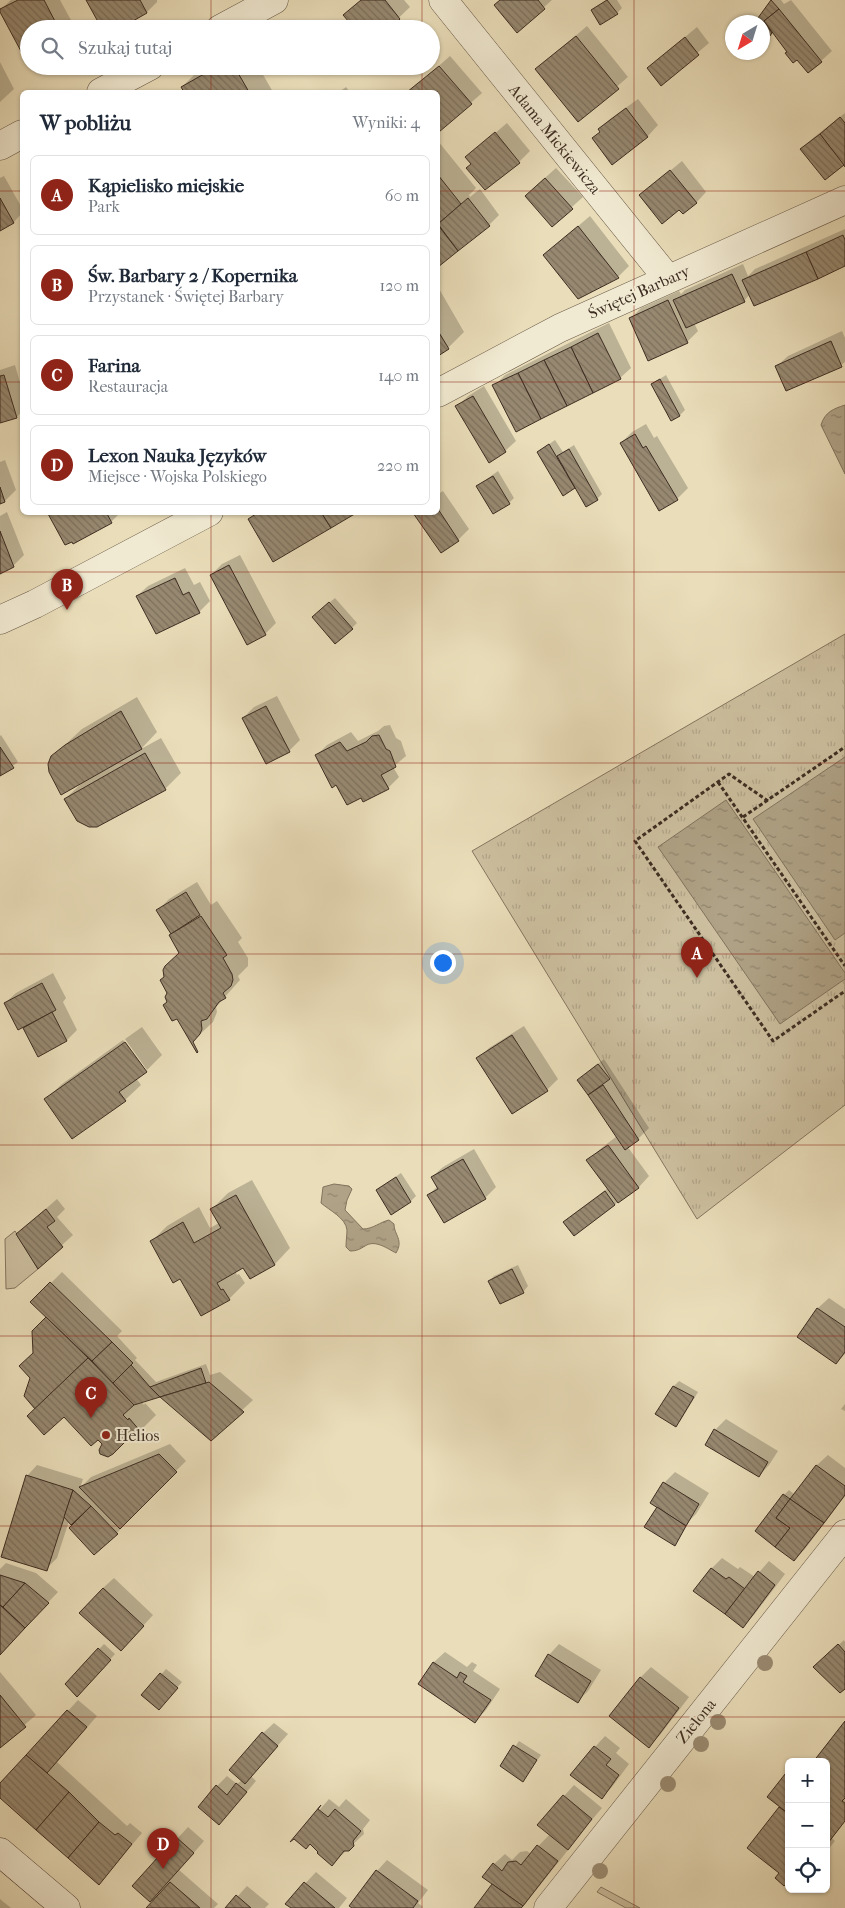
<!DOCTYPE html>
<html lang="pl">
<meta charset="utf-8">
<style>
body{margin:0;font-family:"IM FELL French Canon",serif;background:#f2f2f3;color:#1f2937}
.controls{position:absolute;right:15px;bottom:15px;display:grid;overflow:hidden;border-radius:8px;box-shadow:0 1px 4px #0004}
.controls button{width:45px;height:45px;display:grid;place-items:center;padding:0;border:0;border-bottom:1px solid #e0e1e3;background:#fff;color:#1f2937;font:25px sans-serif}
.compass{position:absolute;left:725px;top:15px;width:45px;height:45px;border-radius:50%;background:#fff;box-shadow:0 1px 4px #0004;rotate:218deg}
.you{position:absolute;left:442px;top:962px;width:18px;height:18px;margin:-12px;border:4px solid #fff;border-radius:50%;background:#1a73e8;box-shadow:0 0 0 8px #1a73e833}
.badge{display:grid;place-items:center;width:32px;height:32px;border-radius:50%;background:#8f2418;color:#fff;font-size:16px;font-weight:700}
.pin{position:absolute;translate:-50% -41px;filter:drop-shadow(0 1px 2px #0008)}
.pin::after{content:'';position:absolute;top:26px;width:18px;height:15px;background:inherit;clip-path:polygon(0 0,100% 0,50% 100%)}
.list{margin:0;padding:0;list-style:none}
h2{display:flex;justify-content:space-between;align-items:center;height:65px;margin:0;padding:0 20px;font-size:21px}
h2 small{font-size:16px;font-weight:400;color:#747a83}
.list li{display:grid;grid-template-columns:32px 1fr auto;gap:15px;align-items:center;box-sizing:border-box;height:80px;margin:0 10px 10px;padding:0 10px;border:1px solid #e0e1e3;border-radius:8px}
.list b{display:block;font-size:19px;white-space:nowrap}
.list p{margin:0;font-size:16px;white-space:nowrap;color:#747a83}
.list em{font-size:16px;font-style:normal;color:#747a83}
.icon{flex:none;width:28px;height:28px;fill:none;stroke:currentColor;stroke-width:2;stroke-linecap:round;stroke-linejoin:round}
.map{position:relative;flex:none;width:845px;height:1908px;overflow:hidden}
.search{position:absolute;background:#fff;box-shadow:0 1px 4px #0004;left:20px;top:20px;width:420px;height:55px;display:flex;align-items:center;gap:12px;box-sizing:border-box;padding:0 18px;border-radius:28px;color:#747a83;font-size:19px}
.panel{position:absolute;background:#fff;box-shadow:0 1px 4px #0004;left:20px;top:90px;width:420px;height:425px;border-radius:8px}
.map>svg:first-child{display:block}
.grass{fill:#cdc0a0;stroke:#857661}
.park{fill:url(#park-tufts);stroke:#857661}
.water{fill:url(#water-ripples);stroke:#81735e}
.shadow{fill:#0003}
.building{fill:url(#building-back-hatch);stroke:#3d2d22}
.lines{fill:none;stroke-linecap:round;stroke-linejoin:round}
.street-casing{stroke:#685948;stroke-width:29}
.secondary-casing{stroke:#3d2d22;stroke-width:29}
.path{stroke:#3d2d22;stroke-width:3;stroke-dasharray:4 2.5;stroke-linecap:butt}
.street{stroke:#f1ead2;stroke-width:28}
.secondary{stroke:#f1ead2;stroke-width:28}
.tree{fill:#9b8d74}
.grid{fill:none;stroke:#8f2418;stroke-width:1;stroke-opacity:0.55}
.poi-dot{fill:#8f2418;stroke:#f1ead2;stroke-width:2}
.labels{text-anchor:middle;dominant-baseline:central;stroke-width:4;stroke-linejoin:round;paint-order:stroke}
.street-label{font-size:16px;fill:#3d2d22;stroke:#f1ead2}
.poi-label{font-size:16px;fill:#3d2d22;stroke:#f1ead2;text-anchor:start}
</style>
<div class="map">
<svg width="845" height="1908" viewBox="0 0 845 1908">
<defs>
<pattern id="park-tufts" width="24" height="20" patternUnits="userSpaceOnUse" patternTransform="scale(1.25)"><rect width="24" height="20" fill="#cdc0a0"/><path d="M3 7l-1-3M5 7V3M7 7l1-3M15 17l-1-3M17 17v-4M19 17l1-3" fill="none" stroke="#b1a58a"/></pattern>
<pattern id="water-ripples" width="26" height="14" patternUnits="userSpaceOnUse" patternTransform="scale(1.25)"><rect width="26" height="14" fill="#afa286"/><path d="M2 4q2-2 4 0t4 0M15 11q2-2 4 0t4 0" fill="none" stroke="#90846d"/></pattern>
<pattern id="building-back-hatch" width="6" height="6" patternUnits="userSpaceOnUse" patternTransform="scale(1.25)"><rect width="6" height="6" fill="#978971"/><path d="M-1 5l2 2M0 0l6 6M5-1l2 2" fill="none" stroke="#7c705c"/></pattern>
</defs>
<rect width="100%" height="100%" fill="#eadeba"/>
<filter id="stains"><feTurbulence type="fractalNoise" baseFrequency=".004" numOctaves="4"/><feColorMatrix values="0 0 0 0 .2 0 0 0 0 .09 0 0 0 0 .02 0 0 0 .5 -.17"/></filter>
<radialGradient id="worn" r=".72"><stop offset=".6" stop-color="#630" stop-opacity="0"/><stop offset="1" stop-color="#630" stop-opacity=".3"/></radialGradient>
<!-- grass -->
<g class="grass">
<path d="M15 1231 38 1269 15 1288 6 1289 5 1239Z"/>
<path d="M601 1887 640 1908H626L597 1892Z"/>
</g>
<!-- park -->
<path class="park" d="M845 634V1105L697 1219 472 851Z"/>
<!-- water -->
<g class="water">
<path d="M845 405V474L821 425C825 412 833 409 845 405Z"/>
<path d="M845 757V933L835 940 753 819Z"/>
<path d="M726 800 845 973V979L780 1024 658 847Z"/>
<path d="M334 1184 349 1186 352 1189 347 1200 345 1210 363 1229C373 1229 380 1222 389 1220L394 1224C394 1235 404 1240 396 1253 388 1249 375 1239 365 1246 360 1249 357 1251 350 1251L346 1247C346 1241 347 1235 347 1230 346 1218 329 1210 321 1203L323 1187Z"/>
</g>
<!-- shadow -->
<g class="shadow">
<path d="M11 0H60L72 22 65 29H29L0 10Z"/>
<path d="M87 0H157V2L147 12 117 29Z"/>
<path d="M361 0H404L410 7 387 29 345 15Z"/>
<path d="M501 0H552L517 31Z"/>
<path d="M606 0H617L622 8 617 13 593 11Z"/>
<path d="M772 0H781L784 4 791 0 832 51 821 61 798 58 789 52 773 32 762 47V22H756Z"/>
<path d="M587 26 628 77 578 120 537 69Z"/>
<path d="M697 27 709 43 661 84 648 68Z"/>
<path d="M450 56 482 93 439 131 438 92H409Z"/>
<path d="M0 62 14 89 0 102Z"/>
<path d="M207 66H258L273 92H185L182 87 198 71Z"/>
<path d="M346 87 350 92H339Z"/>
<path d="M638 99 658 125 648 136 613 163 599 129 610 119Z"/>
<path d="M845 113V165L802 149 813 138Z"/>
<path d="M507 123 530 151 519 162 472 163 467 157Z"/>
<path d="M438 141 476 188 469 195 470 197 480 189 499 215 489 225 438 266Z"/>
<path d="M682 161 706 192 696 203 679 208 641 195Z"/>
<path d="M556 168 583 197 552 225 537 185Z"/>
<path d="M4 176 22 208V213L14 222 0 230V178Z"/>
<path d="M590 216 629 266 618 277 578 297 544 255Z"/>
<path d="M845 229V265L750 294 744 301 694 323 698 331 687 342 630 319 641 308 679 291 681 294 685 290 743 264 748 276 755 269Z"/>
<path d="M438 287 464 332 448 348 438 354Z"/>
<path d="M609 323 631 368 620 378 494 386 505 375Z"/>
<path d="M842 331 845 338V362L841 365 787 389 777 366 788 356Z"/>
<path d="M15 365 22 390V411L17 417 0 422V370Z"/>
<path d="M666 375 685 410 680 415 652 384Z"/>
<path d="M484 386 516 441 505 451 457 407 468 396Z"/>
<path d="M646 424 654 438 657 436 688 488 677 499 621 443 632 432Z"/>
<path d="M555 440 563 452 574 445 602 494 597 499 576 486 563 494 538 452Z"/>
<path d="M5 460 16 490 5 501 0 503V462Z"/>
<path d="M498 471 514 498 509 503 477 486Z"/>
<path d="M443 491 469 529 458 540 441 551 415 513 438 512V494Z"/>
<path d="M7 512 24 555 13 566 0 573V516Z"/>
<path d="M49 512H121L111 522Z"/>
<path d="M240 555 276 623 265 634 211 575 222 564Z"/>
<path d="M185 568 194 585 200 582 210 601 199 612 137 596 148 586Z"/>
<path d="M335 598 357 623 352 628 318 612Z"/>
<path d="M277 696 300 740 289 751 243 718 254 707Z"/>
<path d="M137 697 157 732 141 749 161 738 181 773 165 789 93 826 83 824 78 820 65 799 82 783 52 757 82 729Z"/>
<path d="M390 725 396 738 401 741 406 756 393 767 399 777 388 788 361 796 337 784 316 756 327 745 351 732 358 741 378 731 384 726Z"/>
<path d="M1 735 18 762 0 775V736Z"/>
<path d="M197 882 211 905 217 901 242 938 238 942 248 958V966L238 976 240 980 216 1007 217 1012 213 1022 196 1038 168 1002V993L165 976 181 953 172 934 158 910 169 899Z"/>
<path d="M53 973 66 998 63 1002 77 1030 67 1040 38 1055 23 1026 5 1003 16 993Z"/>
<path d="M524 1026 558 1079 547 1090 478 1059 489 1048Z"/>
<path d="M142 1027 162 1055 146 1071 136 1078 141 1085 125 1100 46 1099 62 1084 123 1040 144 1070H147L125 1039Z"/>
<path d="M604 1059 649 1128 638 1139 627 1146 649 1176 639 1187 574 1234 570 1217 608 1188 588 1161 599 1150 617 1136 578 1080Z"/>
<path d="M474 1149 496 1187 485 1198 428 1195 438 1186 432 1177 443 1167Z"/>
<path d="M401 1173 416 1196 411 1201 377 1190Z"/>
<path d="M252 1180 290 1248 275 1264 250 1278 244 1266 235 1271 237 1275 239 1274 245 1283 229 1299 181 1277 151 1242 167 1226 199 1207 210 1228 219 1223 212 1209 228 1193Z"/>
<path d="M57 1199 65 1209 57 1217 73 1235 38 1267 17 1234Z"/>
<path d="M518 1265 528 1286 523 1292 489 1282 494 1276Z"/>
<path d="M62 1272 122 1331 117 1336 137 1358 135 1360 156 1382 206 1364 210 1375 220 1372 253 1400 211 1439 160 1395 141 1401 144 1405 145 1403 156 1415 133 1438 130 1435 103 1444 64 1416 36 1409 31 1378 34 1353 47 1317 32 1302Z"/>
<path d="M829 1298 845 1309V1354L836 1363 799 1337 818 1308Z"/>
<path d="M679 1381 698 1392 681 1420 676 1425 657 1414 674 1386Z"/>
<path d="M845 1404V1411L841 1409Z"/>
<path d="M726 1419 778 1451 769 1465 759 1476 707 1445 715 1430Z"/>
<path d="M170 1444 186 1461 126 1521 127 1522 117 1533 89 1506 69 1521 57 1558 46 1569 27 1476 37 1465 83 1479 80 1488 91 1477Z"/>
<path d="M828 1455 845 1468V1496L805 1549 794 1560 784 1495 789 1490 795 1495 817 1465Z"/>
<path d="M675 1472 709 1493 696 1514 690 1520 679 1539 674 1544 659 1507 664 1483Z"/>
<path d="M722 1558 738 1569 740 1567 755 1577 769 1561 785 1574 754 1615 743 1626 711 1569Z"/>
<path d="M6 1563 36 1573 58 1592 0 1653V1569Z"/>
<path d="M114 1578 153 1615 132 1638 103 1588Z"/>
<path d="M844 1640 845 1642V1688L820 1662Z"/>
<path d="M104 1644 115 1654 82 1690 66 1684Z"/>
<path d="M559 1644 601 1670 588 1691 578 1701 549 1655Z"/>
<path d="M445 1652 467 1667 472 1662 477 1665 473 1671 500 1689 486 1710 475 1721 420 1684 434 1662Z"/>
<path d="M651 1667 689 1697 660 1735 649 1746 640 1678Z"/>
<path d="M166 1669 182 1682 164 1703 143 1695Z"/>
<path d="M0 1672 36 1715 0 1746Z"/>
<path d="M78 1700 97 1716 57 1762 127 1826 130 1823 142 1833 109 1872 0 1796V1785Z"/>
<path d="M274 1723 288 1734 251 1776 256 1781 229 1813 217 1786 227 1776 237 1784 242 1780 263 1733Z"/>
<path d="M845 1723V1821L832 1838 835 1841 826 1852V1762Z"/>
<path d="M605 1736 620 1748 616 1753 629 1764 612 1787 602 1797 595 1747Z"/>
<path d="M519 1741 541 1755 523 1780 502 1766Z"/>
<path d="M574 1785 602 1808 567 1849 568 1850 522 1908H475L493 1883 494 1864 505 1854 512 1860 520 1852 527 1851 531 1854 550 1834 539 1824Z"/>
<path d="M329 1799 339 1807 346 1799 370 1820 363 1829 364 1834 332 1864 310 1843 295 1838Z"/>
<path d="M188 1827 204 1841 179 1870 218 1904 214 1908H148L153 1902 134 1886Z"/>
<path d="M387 1860 428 1890 418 1903 423 1907 422 1908H354L377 1871Z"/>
<path d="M316 1872 347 1898 339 1908H292L287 1903Z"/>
<path d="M247 1886 269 1904 265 1908H227Z"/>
<path d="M0 1899 11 1908H0Z"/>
</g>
<!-- building -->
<g class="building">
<path d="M18 0H44L59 29H29V51L23 55 0 12V9Z"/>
<path d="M86 0H140L147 13 119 29H102Z"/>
<path d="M361 0H385L400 19 389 29H355L343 15Z"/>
<path d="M500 0H538L545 9 517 33 494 5Z"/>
<path d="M607 0 618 14 600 25 591 10Z"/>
<path d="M771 0 779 9 764 21 772 33 762 47V22H755Z"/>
<path d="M779 9 822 62 808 73 797 60 793 63 785 53 787 52 764 21Z"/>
<path d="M576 36 619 89 578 122 535 69Z"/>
<path d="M685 37 699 55 661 86 647 68Z"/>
<path d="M218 66H234L249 92H184L181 87Z"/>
<path d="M439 66 472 104 439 132 438 92H407Z"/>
<path d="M626 108 648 137 612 165 592 138 600 132 598 129Z"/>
<path d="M840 117 845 123V167L820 134Z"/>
<path d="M495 132 520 163 485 190 466 168 471 164 465 157Z"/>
<path d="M820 134 844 165 825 180 800 149Z"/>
<path d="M670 170 697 203 683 214 679 210 662 224 639 195Z"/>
<path d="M438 175 461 204 438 224Z"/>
<path d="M545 178 573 209 552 227 525 196Z"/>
<path d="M0 198 14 223 0 231Z"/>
<path d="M468 198 490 226 458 251 438 224Z"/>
<path d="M438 225 458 251 438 267Z"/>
<path d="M578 226 619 278 578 299 543 255Z"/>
<path d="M843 235 845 240V266L818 279 806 252Z"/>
<path d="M806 252 818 279 754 306 742 280Z"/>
<path d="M732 274 745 302 686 328 673 300Z"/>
<path d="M668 300 688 343 648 361 629 318Z"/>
<path d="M438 331 449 349 438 356Z"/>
<path d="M598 333 621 379 593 393 571 347Z"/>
<path d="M831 341 842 367 786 391 775 366Z"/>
<path d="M571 347 593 393 567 406 544 360Z"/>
<path d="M544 360 567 406 541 419 518 373Z"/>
<path d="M518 373 541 419 516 432 492 385Z"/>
<path d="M4 375 17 418 0 423V376Z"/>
<path d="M660 379 680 416 671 421 651 384Z"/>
<path d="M473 396 506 452 489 463 455 406Z"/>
<path d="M635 434 643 448 646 446 678 500 659 511 620 443Z"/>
<path d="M549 444 575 488 563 496 537 452Z"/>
<path d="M569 449 598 500 586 507 557 456Z"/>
<path d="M493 476 510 504 493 514 476 486Z"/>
<path d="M0 487 5 502 0 504Z"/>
<path d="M438 509 459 541 441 553 413 513 438 512Z"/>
<path d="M47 512H106L112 523 73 544 72 542 65 545Z"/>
<path d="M259 512H321L331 528 273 562 248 519Z"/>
<path d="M321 512H358L331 528Z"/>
<path d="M0 531 14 567 0 574Z"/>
<path d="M229 565 266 635 247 645 210 575Z"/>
<path d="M175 578 183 595 189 592 200 613 156 634 136 596Z"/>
<path d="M329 602 353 629 335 644 312 617Z"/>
<path d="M266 706 290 752 266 764 242 718Z"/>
<path d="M121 711 142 749 61 795 49 772 48 764 51 756 65 745Z"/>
<path d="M379 735 386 749 390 751 396 767 381 775 389 789 363 802 361 798 347 805 336 785 332 788 315 755 340 742 347 751 366 742 372 736Z"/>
<path d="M0 747 14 768 0 776Z"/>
<path d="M145 753 166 790 97 827H89L77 821 64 799Z"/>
<path d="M186 892 200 915 171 934 156 910Z"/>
<path d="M201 916 227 955 223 958 232 974 233 980 231 986 223 993 226 998 219 1002 207 1019 201 1021 202 1029 200 1034 193 1042 198 1052 197 1053 177 1019 172 1021 163 1005 167 1002 165 997 167 993 160 980 164 977 163 970 165 966 179 953 169 935Z"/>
<path d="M42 983 56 1010 18 1030 4 1003Z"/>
<path d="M52 1012 67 1041 38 1057 23 1028Z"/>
<path d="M512 1035 548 1091 512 1114 476 1058Z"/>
<path d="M125 1042 147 1072 119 1092 126 1101 72 1139 44 1099Z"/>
<path d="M598 1064 610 1079 588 1095 577 1080Z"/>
<path d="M603 1085 639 1140 625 1150 588 1095Z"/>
<path d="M608 1145 639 1188 618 1203 586 1160Z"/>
<path d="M463 1159 486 1199 444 1223 427 1195 438 1189 431 1177Z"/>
<path d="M396 1177 411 1202 391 1215 376 1190Z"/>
<path d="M605 1191 615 1205 574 1236 563 1222Z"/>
<path d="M236 1195 275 1265 250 1279 243 1268 217 1283 221 1290 223 1289 230 1300 201 1316 180 1279 173 1283 150 1241 183 1222 194 1243 221 1228 210 1209Z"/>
<path d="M46 1209 55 1221 47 1227 63 1247 38 1269 16 1234Z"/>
<path d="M512 1269 524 1293 500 1304 488 1281Z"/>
<path d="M50 1282 112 1342 92 1361 30 1302Z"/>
<path d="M817 1308 845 1327V1352L836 1364 797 1337Z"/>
<path d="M46 1317 88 1358 35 1409 24 1396 30 1378 19 1366 33 1353 32 1331Z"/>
<path d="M112 1342 133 1363 113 1383 92 1361Z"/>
<path d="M88 1358 134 1405 123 1415 128 1420 129 1418 141 1432 133 1439 130 1437 113 1454 108 1457 100 1454 99 1450 102 1444 98 1440 91 1446 64 1417 44 1435 27 1416Z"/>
<path d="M131 1365 150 1387 160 1397 134 1405 113 1383Z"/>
<path d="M201 1368 206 1383 160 1397 150 1387Z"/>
<path d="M209 1382 244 1412 211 1441 160 1397Z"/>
<path d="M673 1386 694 1397 676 1427 655 1414Z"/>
<path d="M714 1429 768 1462 759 1477 705 1445Z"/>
<path d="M159 1454 177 1472 120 1529 79 1487Z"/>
<path d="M816 1465 845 1486V1495L824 1523 790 1499Z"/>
<path d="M26 1475 73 1490 47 1571 1 1557Z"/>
<path d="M663 1482 699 1504 686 1526 650 1503Z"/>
<path d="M73 1490 91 1506 71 1525 64 1517Z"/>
<path d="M783 1494 790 1499 776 1518 790 1528 775 1547 755 1531Z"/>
<path d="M790 1499 824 1523 794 1561 775 1547 790 1528 776 1518Z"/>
<path d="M91 1506 118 1534 94 1555 69 1528Z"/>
<path d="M657 1507 686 1526 675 1546 644 1527Z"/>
<path d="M711 1568 726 1579 729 1577 745 1589 725 1614 693 1591Z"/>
<path d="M758 1571 775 1585 743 1628 725 1614Z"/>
<path d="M0 1575 25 1583 3 1607 0 1605Z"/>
<path d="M25 1583 49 1603 25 1628 3 1607Z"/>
<path d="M103 1588 144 1626 121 1651 79 1613Z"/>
<path d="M0 1605 25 1628 0 1655Z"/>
<path d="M838 1644 845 1652V1689L840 1693 813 1667Z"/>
<path d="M98 1648 111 1660 77 1697 65 1684Z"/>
<path d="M548 1654 591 1681 578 1703 535 1676Z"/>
<path d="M433 1662 457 1678 460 1672 467 1676 463 1682 491 1700 475 1723 418 1684Z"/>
<path d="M160 1673 178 1688 159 1710 141 1695Z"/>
<path d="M640 1677 679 1708 649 1748 609 1716Z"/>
<path d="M0 1695 26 1727 0 1748Z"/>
<path d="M67 1710 87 1727 47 1773 26 1755Z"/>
<path d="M845 1721V1798L842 1801 845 1803V1821L828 1843 826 1842V1762H813Z"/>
<path d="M262 1732 278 1746 245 1784 229 1770Z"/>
<path d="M513 1745 537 1760 523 1782 500 1766Z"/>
<path d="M594 1746 611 1759 606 1765 619 1775 602 1799 570 1775Z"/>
<path d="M26 1755 69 1792 36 1830 0 1798V1783Z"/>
<path d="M789 1769V1814L767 1797Z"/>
<path d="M236 1783 247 1792 219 1825 198 1807 216 1785 227 1795Z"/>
<path d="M69 1792 99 1822 68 1858 36 1830Z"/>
<path d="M563 1795 592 1819 568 1850 537 1825Z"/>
<path d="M321 1805 318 1809 328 1817 335 1809 361 1831 353 1841 354 1846 349 1851H344L332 1866 317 1853 318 1852 310 1844 306 1849 294 1839 290 1842Z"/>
<path d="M779 1807 789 1814V1881L784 1886 775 1878 779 1873 747 1848Z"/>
<path d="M99 1822 115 1835 118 1833 132 1844 99 1885 68 1858Z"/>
<path d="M176 1837 194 1853 150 1902 132 1886Z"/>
<path d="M537 1845 558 1861 523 1906 482 1877 493 1863 502 1871 508 1862 516 1861 521 1865Z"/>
<path d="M376 1870 418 1901 413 1908H352L349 1906Z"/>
<path d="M170 1882 200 1908H146Z"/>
<path d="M304 1882 335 1908H291L285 1904Z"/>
<path d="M492 1884 523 1906 521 1908H474Z"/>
<path d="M236 1895 251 1908H225Z"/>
</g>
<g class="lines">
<defs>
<g id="street">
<path d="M443 0 668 279"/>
<path d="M220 29 274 0"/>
<path d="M101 92 150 66"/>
<path d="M0 146 22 134"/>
<path d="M438 393 560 328 845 200"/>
<path d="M0 620 35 604 209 512"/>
<path d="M548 1908 845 1534"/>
</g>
<path id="secondary" d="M0 1852 66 1908"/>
</defs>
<!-- street casing -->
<use href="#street" class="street-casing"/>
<!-- secondary casing -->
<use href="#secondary" class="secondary-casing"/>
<!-- path -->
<g class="path">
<path d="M718 782 845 966"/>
<path d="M768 801 729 774 635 841 773 1041 845 991"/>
<path d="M743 817 845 747"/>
</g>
<!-- street -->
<use href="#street" class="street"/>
<!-- secondary -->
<use href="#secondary" class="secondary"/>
</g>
<!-- trees -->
<g class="tree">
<circle cx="765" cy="1663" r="8"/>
<circle cx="718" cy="1722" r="8"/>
<circle cx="701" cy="1744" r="8"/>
<circle cx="668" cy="1784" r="8"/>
<circle cx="600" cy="1871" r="8"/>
</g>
<!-- grid -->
<path class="grid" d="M211 0V29M422 0V29M634 0V1908M211 66V92M422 66V92M0 191H22M438 191H845M0 382H22M438 382H845M211 512V1908M422 512V1908M0 572H845M0 763H845M0 954H845M0 1145H845M0 1336H845M0 1526H845M0 1717H845"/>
<!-- markers -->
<circle class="poi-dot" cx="106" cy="1435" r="5"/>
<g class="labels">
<!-- street labels -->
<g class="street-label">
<text transform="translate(555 139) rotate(51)">Adama Mickiewicza</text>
<text transform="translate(639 292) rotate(-24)">Świętej Barbary</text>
<text transform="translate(696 1721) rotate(-51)">Zielona</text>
</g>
<!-- poi labels -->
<g class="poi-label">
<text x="116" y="1435">Helios</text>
</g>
</g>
<rect width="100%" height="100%" filter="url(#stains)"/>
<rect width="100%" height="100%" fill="url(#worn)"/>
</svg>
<div class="controls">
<button>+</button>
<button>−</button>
<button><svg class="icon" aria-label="locate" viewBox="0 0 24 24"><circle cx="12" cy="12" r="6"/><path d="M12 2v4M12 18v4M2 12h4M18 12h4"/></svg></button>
</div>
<svg class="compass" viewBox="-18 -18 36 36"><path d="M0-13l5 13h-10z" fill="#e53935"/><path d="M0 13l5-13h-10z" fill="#747a83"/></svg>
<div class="you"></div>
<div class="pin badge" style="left:697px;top:978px">A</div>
<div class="pin badge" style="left:67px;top:610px">B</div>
<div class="pin badge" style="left:91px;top:1418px">C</div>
<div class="pin badge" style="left:163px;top:1869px">D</div>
<div class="search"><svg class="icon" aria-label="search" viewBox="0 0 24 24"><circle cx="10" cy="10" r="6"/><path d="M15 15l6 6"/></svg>Szukaj tutaj</div>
<section class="panel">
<h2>W pobliżu<small>Wyniki: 4</small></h2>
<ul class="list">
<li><span class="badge">A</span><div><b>Kąpielisko miejskie</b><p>Park</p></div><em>60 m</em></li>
<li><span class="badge">B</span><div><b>Św. Barbary 2 / Kopernika</b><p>Przystanek · Świętej Barbary</p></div><em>120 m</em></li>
<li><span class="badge">C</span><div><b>Farina</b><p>Restauracja</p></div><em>140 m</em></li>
<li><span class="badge">D</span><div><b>Lexon Nauka Języków</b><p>Miejsce · Wojska Polskiego</p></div><em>220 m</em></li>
</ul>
</section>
</div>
